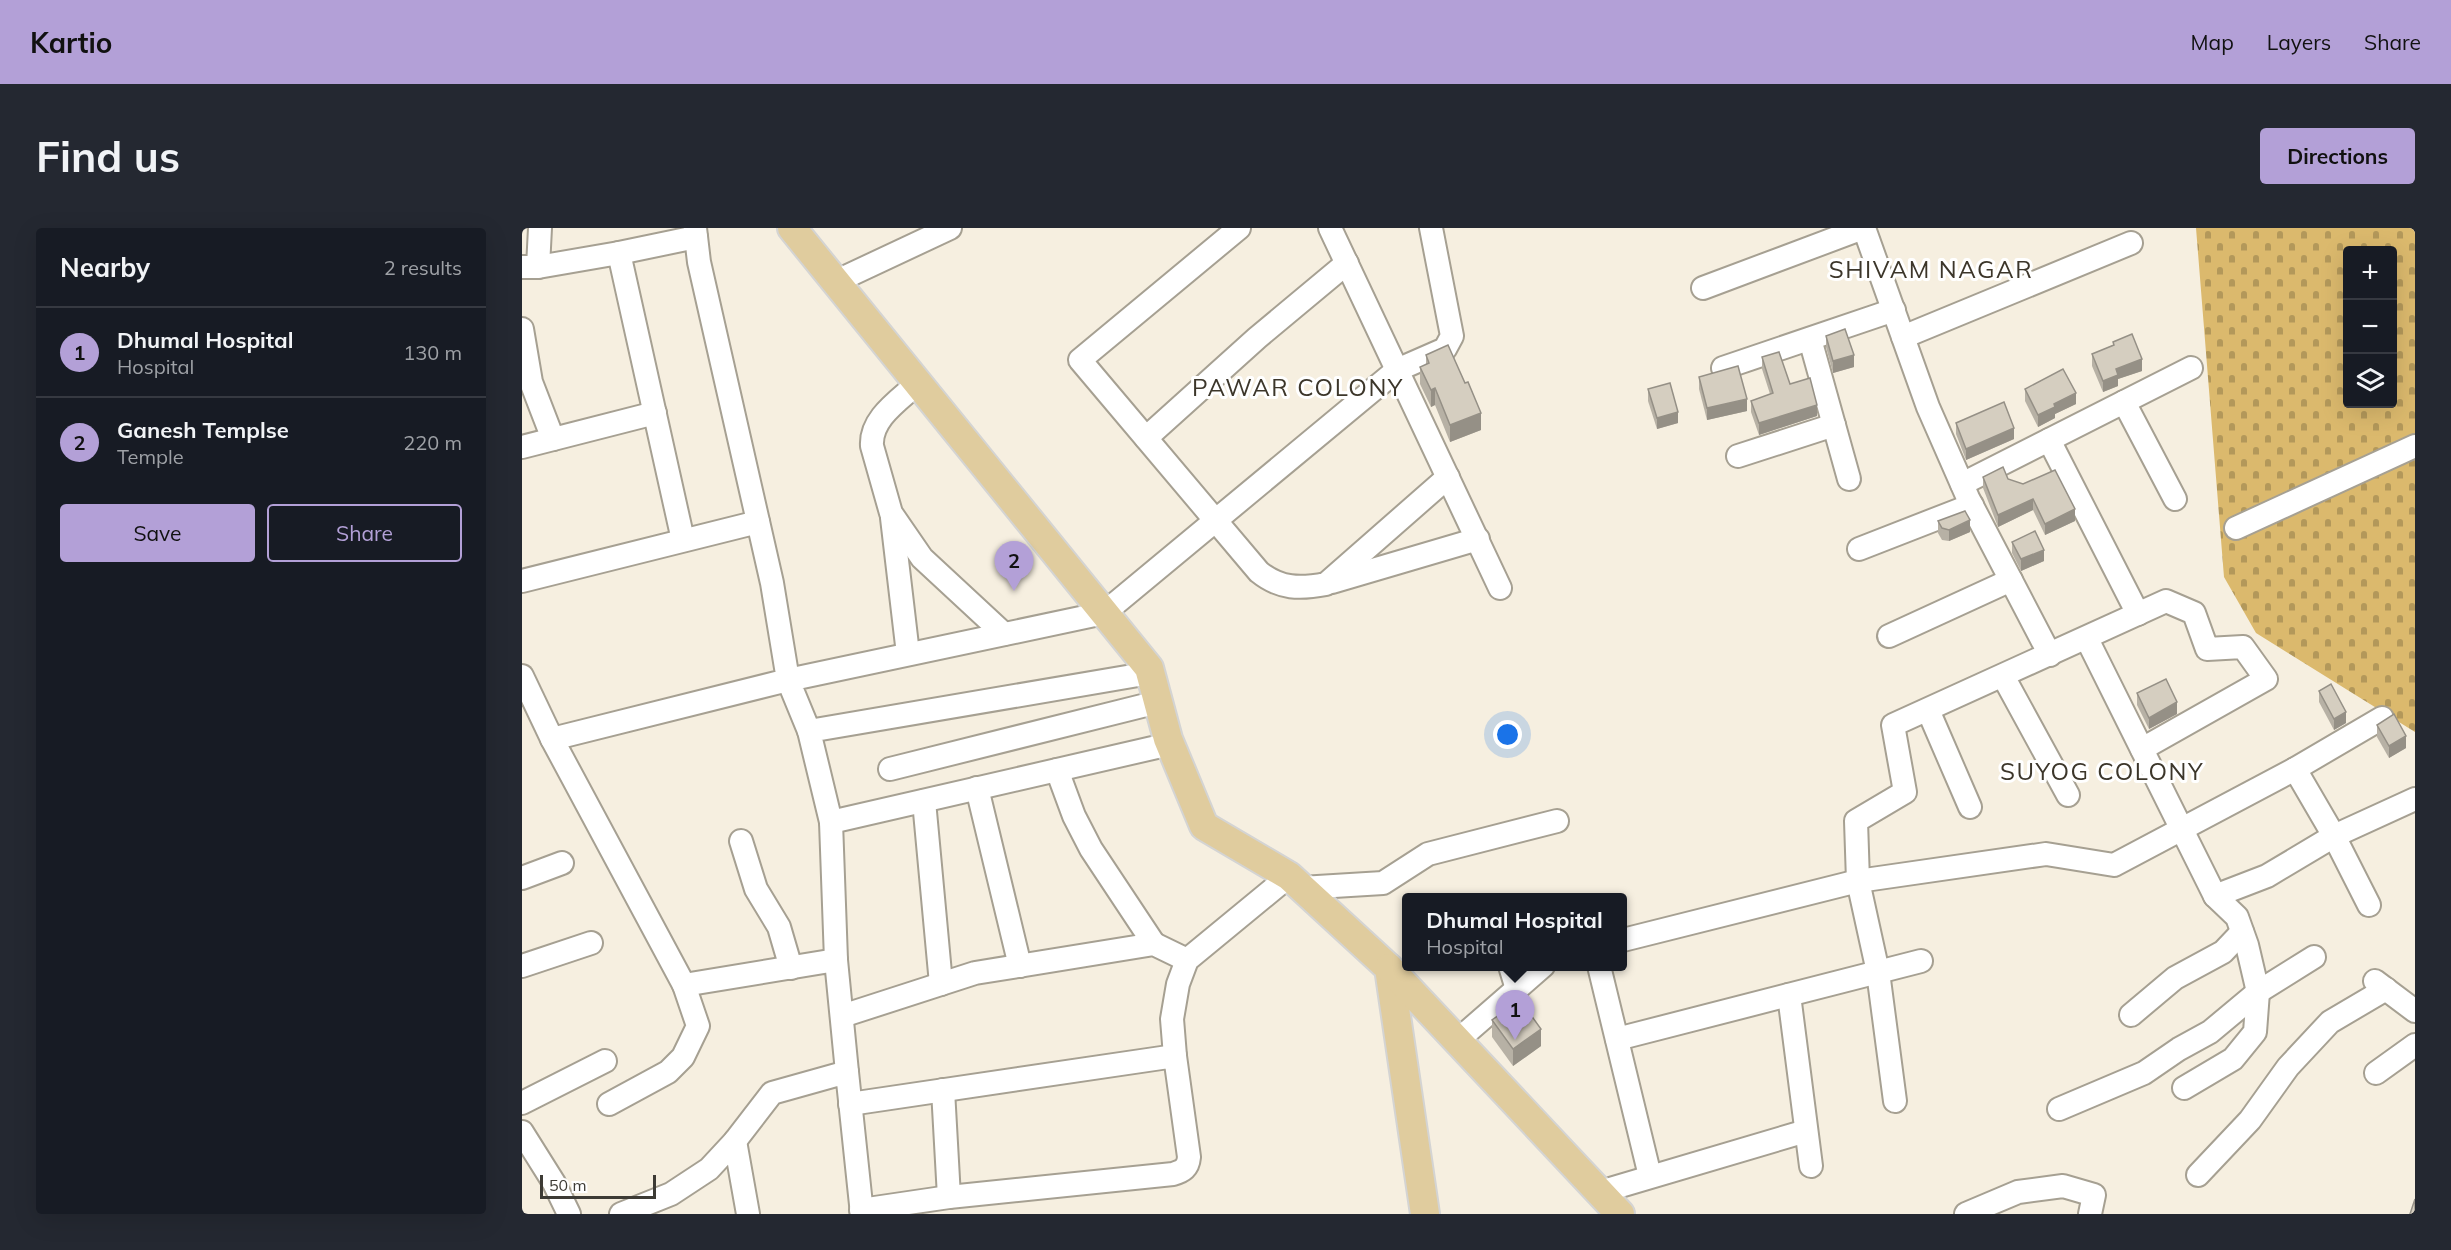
<!DOCTYPE html>
<meta charset="utf-8">
<style>
body{margin:0;font-family:Mulish,sans-serif;background:#242831;color:#f1f3f6}
.controls{position:absolute;right:18px;top:18px;display:grid;overflow:hidden;border-radius:6px;box-shadow:0 6px 24px #0002}
.controls button{width:54px;height:54px;display:grid;place-items:center;padding:0;border:0;border-bottom:2px solid #363941;background:#171b24;color:#f1f3f6;font:30px sans-serif}
.scale{position:absolute;left:18px;bottom:15px;width:116px;box-sizing:border-box;padding-left:6px;border:3px solid #3d3b35;border-top:0;font-size:16px;line-height:21px;white-space:nowrap;color:#3d3b35;-webkit-text-stroke:4px #fff;paint-order:stroke}
.you{position:absolute;left:986px;top:507px;width:21px;height:21px;margin:-15px;border:4px solid #fff;border-radius:50%;background:#1a73e8;box-shadow:0 0 0 9px #1a73e833}
.badge{display:grid;place-items:center;width:39px;height:39px;border-radius:50%;background:#b3a0d7;color:#111;font-size:20px;font-weight:700}
.pin{position:absolute;translate:-50% -50px;filter:drop-shadow(0 2px 3px #0008)}
.pin::after{content:'';position:absolute;top:32px;width:21px;height:18px;background:inherit;clip-path:polygon(0 0,100% 0,50% 100%)}
.popup{position:absolute;left:880px;top:665px;width:225px;height:78px;box-sizing:border-box;display:grid;place-content:center;border-radius:6px;background:#171b24;filter:drop-shadow(0 2px 4px #0005);font-size:20px;white-space:nowrap;color:#9ea1a6}
.popup b{font-size:22px;color:#f1f3f6}
.popup::after{content:'';position:absolute;left:50%;top:100%;margin-left:-12px;border:12px solid transparent;border-top-color:#171b24}
.list{margin:0;padding:0;list-style:none}
h2{display:flex;justify-content:space-between;align-items:center;height:78px;margin:0;padding:0 24px;font-size:26px}
h2 small{font-size:20px;font-weight:400;color:#9ea1a6}
.list li{display:grid;grid-template-columns:39px 1fr auto;gap:18px;align-items:center;box-sizing:border-box;height:90px;padding:0 24px;border-top:2px solid #363941}
.list b{display:block;font-size:22px;white-space:nowrap}
.list p{margin:0;font-size:20px;white-space:nowrap;color:#9ea1a6}
.list em{font-size:20px;font-style:normal;color:#9ea1a6}
.actions{display:flex;gap:12px;padding:18px 24px}
.actions a{flex:1;padding:14px 0;border:2px solid #b3a0d7;border-radius:6px;text-align:center;font-size:21px;color:#b3a0d7}
.actions .main{background:#b3a0d7;color:#111}
.icon{flex:none;width:33px;height:33px;fill:none;stroke:currentColor;stroke-width:2;stroke-linecap:round;stroke-linejoin:round}
.map{position:relative;flex:none;width:1893px;height:986px;overflow:hidden;border-radius:6px}
header{display:flex;align-items:center;gap:36px;box-sizing:border-box;height:84px;padding:0 30px;background:#b3a0d7;color:#111}
header strong{font-size:28px}
nav{display:flex;gap:33px;margin-inline-start:auto;font-size:21px}
.intro{display:flex;align-items:center;justify-content:space-between;box-sizing:border-box;height:144px;padding:0 36px}
h1{margin:0;font-size:42px}
.button{padding:15px 27px;border-radius:6px;background:#b3a0d7;color:#111;font-size:21px;font-weight:700}
main{display:flex;gap:36px;padding:0 36px}
aside{flex:1;background:#171b24;border-radius:6px;box-shadow:0 6px 24px #0002}
.map>svg:first-child{display:block}
.cemetery{fill:url(#cemetery-stones);fill-rule:evenodd}
.lines{fill:none;stroke-linecap:round;stroke-linejoin:round}
.minor-casing{stroke:#a6a092;stroke-width:26}
.major-casing{stroke:#d4d4d3;stroke-width:32}
.minor{stroke:#fff;stroke-width:22}
.major{stroke:#e0cc9e;stroke-width:28}
.wall{fill:#b7b1a5}
.shaded-wall{fill:#959086}
.building{fill:#d5cec0;stroke:#959086;stroke-width:1.5}
.labels{text-anchor:middle;dominant-baseline:central;stroke-width:6;stroke-linejoin:round;paint-order:stroke}
.neighbourhood-label{font-size:24px;letter-spacing:1.5px;fill:#3c362a;stroke:#fff}
</style>
<header>
<strong>Kartio</strong>
<nav><a>Map</a><a>Layers</a><a>Share</a></nav>
</header>
<div class="intro"><h1>Find us</h1><a class="button">Directions</a></div>
<main>
<aside>
<h2>Nearby<small>2 results</small></h2>
<ul class="list">
<li><span class="badge">1</span><div><b>Dhumal Hospital</b><p>Hospital</p></div><em>130 m</em></li>
<li><span class="badge">2</span><div><b>Ganesh Templse</b><p>Temple</p></div><em>220 m</em></li>
</ul>
<div class="actions"><a class="main">Save</a><a>Share</a></div>
</aside>
<div class="map">
<svg width="1893" height="986" viewBox="0 0 1893 986">
<defs>
<pattern id="cemetery-stones" width="16" height="16" patternUnits="userSpaceOnUse" patternTransform="scale(1.5)"><rect width="16" height="16" fill="#dbb96d"/><path d="M2 7V4a2 2 0 0 1 4 0v3zM10 15v-3a2 2 0 0 1 4 0v3z" fill="#b3985a"/></pattern>
</defs>
<rect width="100%" height="100%" fill="#f6efe0"/>
<!-- cemetery -->
<path class="cemetery" d="M1674 0H1893V504L1734 405 1702 349ZM1826 22H1870V176H1826Z"/>
<g class="lines">
<defs>
<g id="minor">
<path d="M173 0 177 34 250 355 266 452 30 511 162 757 314 732 325 844"/>
<path d="M717 0 558 132 737 344C758 361 778 361 804 356L926 249"/>
<path d="M808 0 978 360"/>
<path d="M1342 0 1406 179 1446 270 1528 427"/>
<path d="M0 39H16L97 25"/>
<path d="M16 39 18 0"/>
<path d="M315 53 428 0"/>
<path d="M1181 60 1341 0"/>
<path d="M0 101 9 154 31 211"/>
<path d="M1381 109 1609 15"/>
<path d="M1288 111 1327 251"/>
<path d="M1201 140 1372 82"/>
<path d="M397 154C378 172 348 190 350 218L369 285 400 330 482 406"/>
<path d="M1602 174 1653 271"/>
<path d="M624 210 735 110 825 35"/>
<path d="M1527 212 1616 386"/>
<path d="M0 219 133 185"/>
<path d="M1216 228 1312 197"/>
<path d="M1440 256 1669 140"/>
<path d="M370 290 386 426"/>
<path d="M1714 300 1893 218"/>
<path d="M161 312 97 25 174 9"/>
<path d="M1337 321 1450 277"/>
<path d="M0 353 236 294"/>
<path d="M810 354 956 311"/>
<path d="M1367 408 1489 352"/>
<path d="M1565 411 1693 668 1715 689 1725 717 1736 764 1733 804 1711 831 1662 860"/>
<path d="M0 448 30 511"/>
<path d="M1481 448 1546 567"/>
<path d="M1406 482 1448 579"/>
<path d="M287 503 266 452 582 385 875 142 923 121 930 108 909 0"/>
<path d="M368 541 636 474"/>
<path d="M1773 541 1812 608 1847 677"/>
<path d="M535 542 552 588 569 621 632 716"/>
<path d="M455 560 498 738"/>
<path d="M402 573 419 756"/>
<path d="M309 594 287 503 628 445"/>
<path d="M219 613 234 661 257 699 269 740"/>
<path d="M0 650 40 635"/>
<path d="M779 660 861 655 906 626 1035 593"/>
<path d="M1693 668 1745 648 1812 608 1893 571"/>
<path d="M1101 712 1336 653 1524 626 1592 637 1773 541 1860 490"/>
<path d="M314 732 309 594 648 516"/>
<path d="M0 738 69 715"/>
<path d="M988 738 995 761"/>
<path d="M1077 738 1128 948"/>
<path d="M1853 753 1893 783"/>
<path d="M1267 767 1289 938"/>
<path d="M1609 787 1653 750 1701 724 1720 704"/>
<path d="M320 788 453 745 632 716 665 732"/>
<path d="M1095 811 1399 733"/>
<path d="M936 812 1021 738"/>
<path d="M653 828 650 791 656 756 665 732 767 648"/>
<path d="M1854 845 1893 817"/>
<path d="M421 862 427 969"/>
<path d="M1373 873 1356 744 1336 653 1334 593 1383 564 1371 497 1644 373 1672 385 1685 421 1721 419 1744 451 1620 521"/>
<path d="M0 875 83 833"/>
<path d="M87 876 146 844 161 829 176 798 162 757"/>
<path d="M328 876 653 828 667 929C666 940 661 943 651 946L427 969 339 982"/>
<path d="M1537 881 1622 845 1657 821 1688 804 1736 764 1792 729"/>
<path d="M0 904 32 955 47 986"/>
<path d="M213 913 226 986"/>
<path d="M1676 947 1728 892 1766 839 1808 794 1864 761"/>
<path d="M1078 964 1284 903"/>
<path d="M99 986 149 966 187 941 213 913 250 865 325 844 340 986"/>
<path d="M1444 986 1496 964 1541 958 1572 967 1568 986"/>
</g>
<g id="major">
<path d="M270 0 627 440 646 511 682 598 767 648 867 740 903 986"/>
<path d="M867 740 1098 986"/>
</g>
</defs>
<!-- minor casing -->
<use href="#minor" class="minor-casing"/>
<!-- major casing -->
<use href="#major" class="major-casing"/>
<!-- minor -->
<use href="#minor" class="minor"/>
<!-- major -->
<use href="#major" class="major"/>
</g>
<!-- wall -->
<g class="wall">
<path d="M1304 108 1332 139 1311 145 1304 119Z"/>
<path d="M1591 114 1620 143 1596 151V158L1581 164 1570 138V126L1591 117Z"/>
<path d="M904 127 959 202 928 214 913 177 909 179 898 156V139L904 137Z"/>
<path d="M1240 129 1268 156 1295 188 1237 207 1229 184V173L1248 166 1240 141Z"/>
<path d="M1177 149 1225 183 1185 192 1177 161Z"/>
<path d="M1126 161 1156 195 1135 201 1126 173Z"/>
<path d="M1503 161 1554 176 1533 186V190L1516 199 1503 173Z"/>
<path d="M1434 195 1492 211 1444 232 1434 206Z"/>
<path d="M1461 249 1486 251 1553 293 1523 307 1511 282 1476 299 1461 260Z"/>
<path d="M1416 293 1448 304 1427 313 1420 312 1416 305Z"/>
<path d="M1490 314 1522 333 1499 343 1490 325Z"/>
<path d="M1797 463 1824 495 1812 502 1797 474Z"/>
<path d="M1615 465 1655 486 1627 501 1615 477Z"/>
<path d="M1855 497 1884 520 1867 530 1855 509Z"/>
<path d="M970 792 1019 818 991 838 970 809Z"/>
</g>
<!-- shaded-wall -->
<g class="shaded-wall">
<path d="M1332 127V139L1311 145V133Z"/>
<path d="M1620 131V143L1596 151V158L1581 164V153L1594 141Z"/>
<path d="M913 160V177L909 179V162Z"/>
<path d="M1554 165V176L1533 186V190L1516 199V187L1532 176Z"/>
<path d="M1225 171V183L1185 192V180Z"/>
<path d="M1295 177V188L1237 207V195Z"/>
<path d="M1156 184V195L1135 201V190Z"/>
<path d="M959 185V202L928 214V197Z"/>
<path d="M1492 200V211L1444 232V221Z"/>
<path d="M1511 271V282L1476 299V287Z"/>
<path d="M1553 281V293L1523 307V296Z"/>
<path d="M1448 292V304L1427 313V302Z"/>
<path d="M1522 322V333L1499 343V331Z"/>
<path d="M1655 474V486L1627 501V490Z"/>
<path d="M1824 484V495L1812 502V491Z"/>
<path d="M1884 508V520L1867 530V518Z"/>
<path d="M1019 801V818L991 838V821Z"/>
</g>
<!-- building -->
<g class="building">
<path d="M1323 101 1332 127 1311 133 1304 108Z"/>
<path d="M1610 106 1620 131 1594 141 1596 147 1581 153 1570 126 1592 117 1591 114Z"/>
<path d="M926 117 943 155 946 154 959 185 928 197 913 160 909 162 898 139 907 135 904 127Z"/>
<path d="M1257 124 1268 156 1288 150 1295 177 1237 195 1229 173 1251 165 1240 129Z"/>
<path d="M1216 138 1225 171 1185 180 1177 149Z"/>
<path d="M1541 141 1554 165 1532 176 1533 179 1516 187 1503 161Z"/>
<path d="M1148 155 1156 184 1135 190 1126 161Z"/>
<path d="M1482 174 1492 200 1444 221 1434 195Z"/>
<path d="M1481 239 1486 251 1501 256 1533 242 1553 281 1523 296 1511 271 1476 287 1461 249Z"/>
<path d="M1443 283 1448 292 1427 302 1420 300 1416 293Z"/>
<path d="M1513 303 1522 322 1499 331 1490 314Z"/>
<path d="M1644 451 1655 474 1627 490 1615 465Z"/>
<path d="M1809 456 1824 484 1812 491 1797 463Z"/>
<path d="M1872 486 1884 508 1867 518 1855 497Z"/>
<path d="M998 772 1019 801 991 821 970 792Z"/>
<path d="M1893 971V986H1888Z"/>
</g>
<g class="labels">
<!-- neighbourhood labels -->
<g class="neighbourhood-label">
<text x="1409" y="41">SHIVAM NAGAR</text>
<text x="776" y="159">PAWAR COLONY</text>
<text x="1580" y="543">SUYOG COLONY</text>
</g>
</g>
</svg>
<div class="controls">
<button>+</button>
<button>−</button>
<button><svg class="icon" aria-label="layers" viewBox="0 0 24 24"><path d="M12 4l9 5-9 5-9-5zM3 14l9 5 9-5"/></svg></button>
</div>
<div class="scale">50 m</div>
<div class="you"></div>
<div class="pin badge" style="left:993px;top:812px">1</div>
<div class="popup"><b>Dhumal Hospital</b>Hospital</div>
<div class="pin badge" style="left:492px;top:363px">2</div>
</div>
</main>
